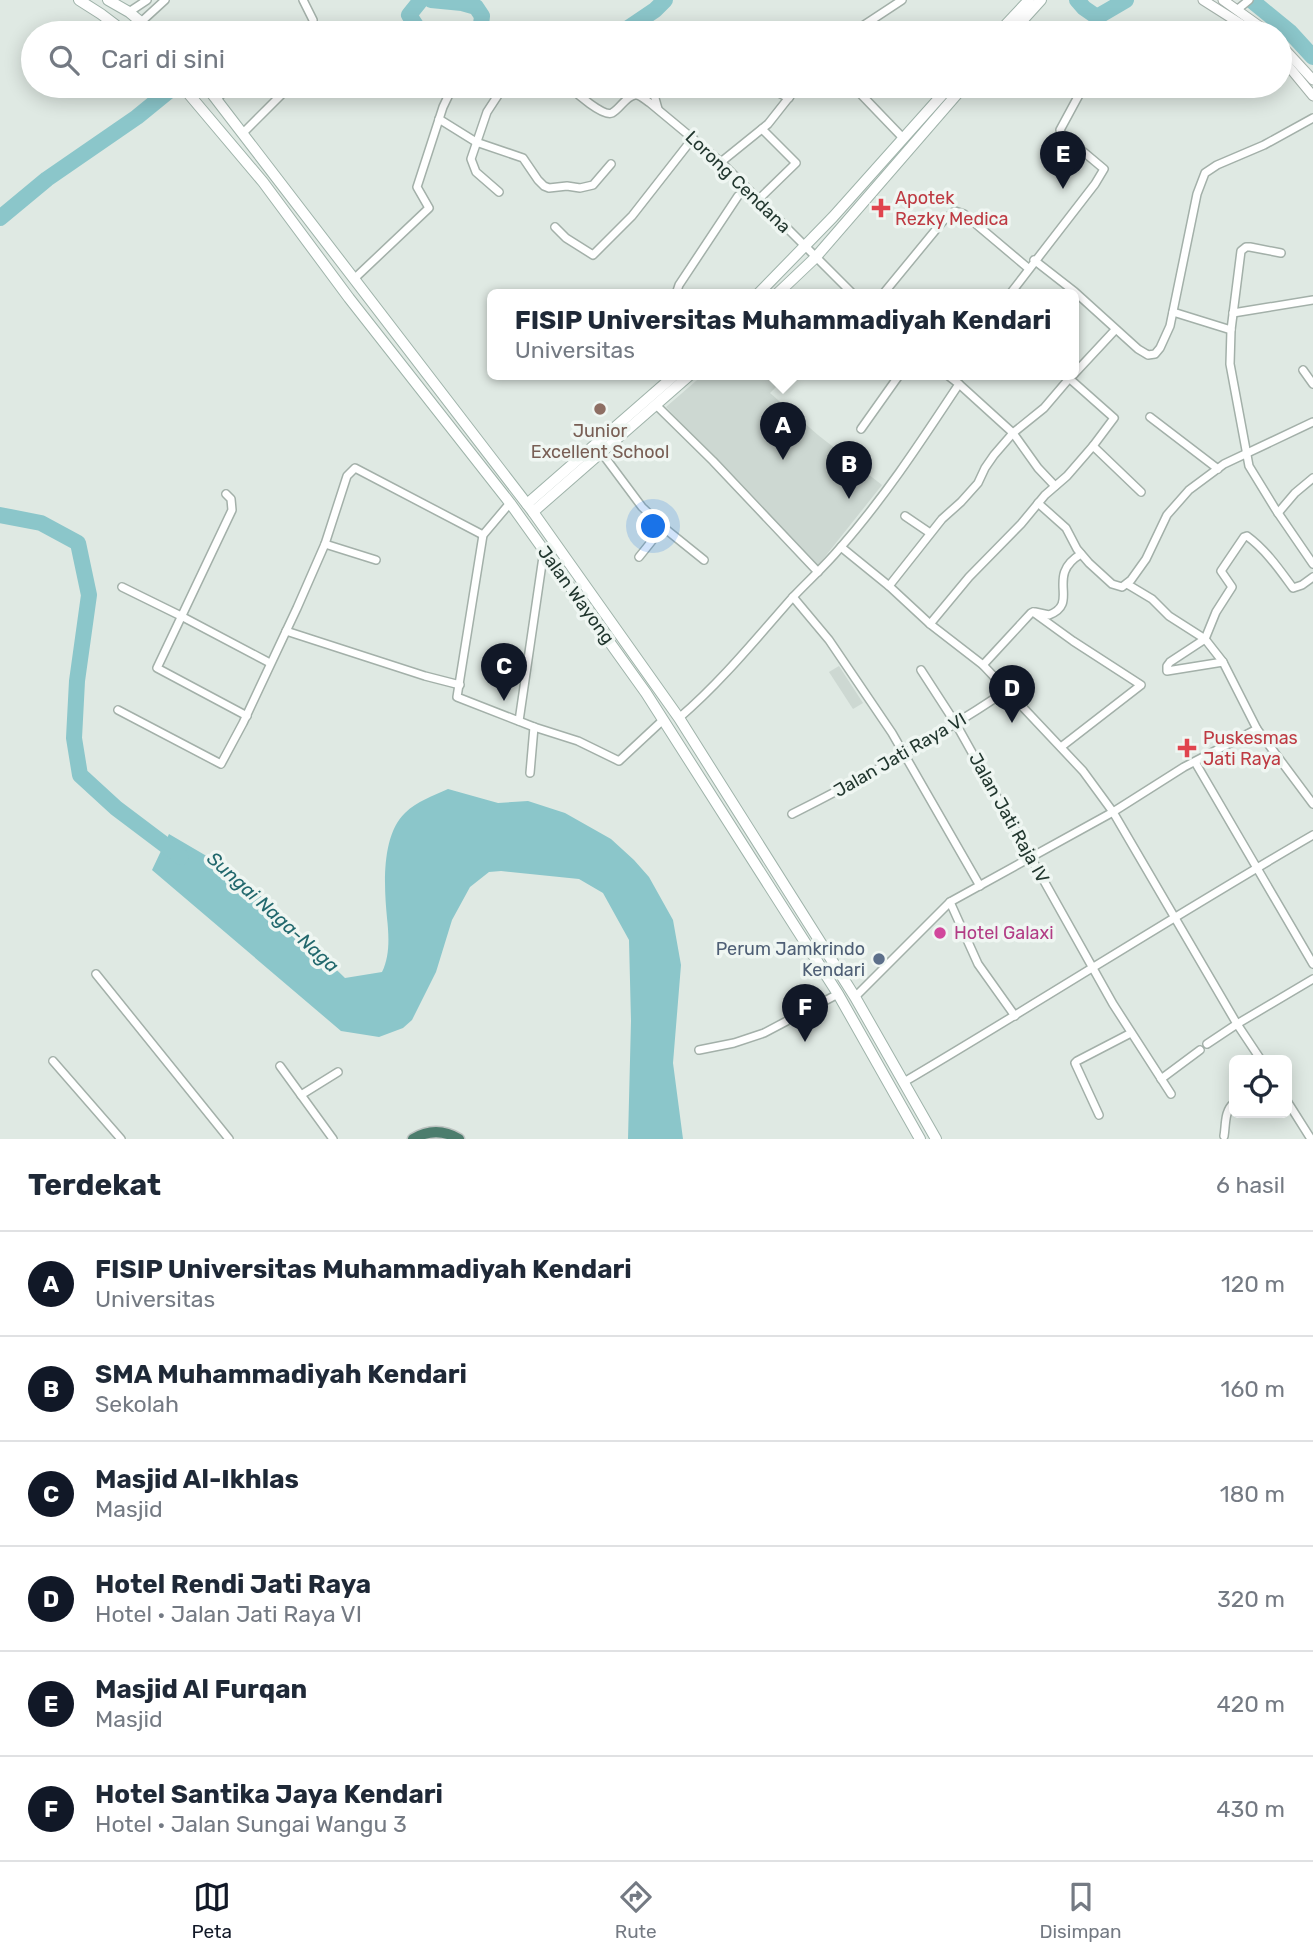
<!DOCTYPE html>
<html lang="id">
<meta charset="utf-8">
<style>
body{margin:0;font-family:Rubik,sans-serif;background:#f6f6f7;color:#1f2937}
.controls{position:absolute;right:21px;bottom:21px;display:grid;overflow:hidden;border-radius:10px;box-shadow:0 4px 18px #0003}
.controls button{width:63px;height:63px;display:grid;place-items:center;padding:0;border:0;border-bottom:2px solid #e0e1e3;background:#fff;color:#1f2937;font:35px sans-serif}
.you{position:absolute;left:654px;top:527px;width:24px;height:24px;margin:-18px;border:5px solid #fff;border-radius:50%;background:#1a73e8;box-shadow:0 0 0 10px #1a73e833}
.badge{display:grid;place-items:center;width:46px;height:46px;border-radius:50%;background:#111827;color:#fff;font-size:23px;font-weight:700}
.pin{position:absolute;translate:-50% -58px;filter:drop-shadow(0 2px 4px #0008)}
.pin::after{content:'';position:absolute;top:37px;width:24px;height:21px;background:inherit;clip-path:polygon(0 0,100% 0,50% 100%)}
.popup{position:absolute;left:487px;top:289px;width:592px;height:91px;box-sizing:border-box;display:grid;place-content:center;border-radius:10px;background:#fff;filter:drop-shadow(0 2px 5px #0005);font-size:23px;white-space:nowrap;color:#747a83}
.popup b{font-size:26px;color:#1f2937}
.popup::after{content:'';position:absolute;left:50%;top:100%;margin-left:-14px;border:14px solid transparent;border-top-color:#fff}
.list{margin:0;padding:0;list-style:none}
h2{display:flex;justify-content:space-between;align-items:center;height:91px;margin:0;padding:0 28px;font-size:30px}
h2 small{font-size:23px;font-weight:400;color:#747a83}
.list li{display:grid;grid-template-columns:46px 1fr auto;gap:21px;align-items:center;box-sizing:border-box;height:105px;padding:0 28px;border-top:2px solid #e0e1e3}
.list b{display:block;font-size:26px;white-space:nowrap}
.list p{margin:0;font-size:23px;white-space:nowrap;color:#747a83}
.list em{font-size:23px;font-style:normal;color:#747a83}
.icon{flex:none;width:38px;height:38px;fill:none;stroke:currentColor;stroke-width:2;stroke-linecap:round;stroke-linejoin:round}
.map{position:relative;flex:none;width:1313px;height:1139px;overflow:hidden}
.search{position:absolute;background:#fff;box-shadow:0 4px 18px #0003;left:21px;right:21px;top:21px;height:77px;display:flex;align-items:center;gap:18px;box-sizing:border-box;padding:0 24px;border-radius:38px;color:#747a83;font-size:26px}
.sheet{height:721px;background:#fff}
nav{display:flex;justify-content:space-around;align-items:center;box-sizing:border-box;height:98px;border-top:2px solid #e0e1e3;background:#fff;font-size:19px;color:#747a83}
nav a{display:grid;justify-items:center;gap:4px}
nav .on{color:#111827}
.map>svg:first-child{display:block}
.built{fill:#cdd8d2}
.water{fill:#8bc6ca}
.lines{fill:none;stroke-linecap:round;stroke-linejoin:round}
.river{stroke:#8bc6ca;stroke-width:16}
.minor-casing{stroke:#a3b0a9;stroke-width:10}
.tertiary-casing{stroke:#a3b0a9;stroke-width:11}
.secondary-casing{stroke:#9fb3aa;stroke-width:12}
.trunk-casing{stroke:#bdc3c1;stroke-width:13}
.minor{stroke:#fff;stroke-width:7}
.tertiary{stroke:#fff;stroke-width:9}
.secondary{stroke:#fff;stroke-width:10}
.trunk{stroke:#4c7d6d;stroke-width:10}
.health-dot{fill:#e0444e;stroke:#eff6f2;stroke-width:2.5}
.education-dot{fill:#8d6e63;stroke:#eff6f2;stroke-width:2.5}
.hotel-dot{fill:#d1479c;stroke:#eff6f2;stroke-width:2.5}
.service-dot{fill:#5c6f8a;stroke:#eff6f2;stroke-width:2.5}
.labels{text-anchor:middle;dominant-baseline:central;stroke-width:7;stroke-linejoin:round;paint-order:stroke}
.street-label{font-size:18px;fill:#22372f;stroke:#eff6f2}
.health-label{font-size:18px;fill:#be3a42;stroke:#eff6f2;text-anchor:start}
.education-label{font-size:18px;fill:#785e54;stroke:#eff6f2}
.hotel-label{font-size:18px;fill:#b23c85;stroke:#eff6f2;text-anchor:start}
.service-label{font-size:18px;fill:#4e5e75;stroke:#eff6f2;text-anchor:end}
.water-label{font-size:19px;font-style:italic;fill:#22686d;stroke:#eff6f2}
</style>
<div class="map">
<svg width="1313" height="1139" viewBox="0 0 1313 1139">
<rect width="100%" height="100%" fill="#dfe9e3"/>
<!-- built -->
<g class="built">
<path d="M704 374H773L781 382 770 393 818 435 882 485 816 568 666 407Z"/>
<path d="M839 666 863 703 853 709 829 672Z"/>
</g>
<!-- water -->
<path class="water" d="M448 789 498 803 528 801 565 813 611 839 634 860 649 877 673 920 681 965 673 1063 683 1139H628L631 1021 629 940 603 893 579 879 501 871 489 872 470 887 452 920 436 972 412 1020 403 1028 379 1037 341 1031 152 870 169 834 239 875 345 978 382 972C390 956 389 936 387 918 384 887 381 836 405 813 417 801 433 796 448 789Z"/>
<g class="lines">
<!-- river -->
<g class="river">
<path d="M431 0 462 3 476 7 482 16 480 33"/>
<path d="M1077 0 1084 8 1097 17 1126 0"/>
<path d="M1251 0 1290 32 1313 57"/>
<path d="M421 33 409 15 421 0"/>
<path d="M621 33 655 10 665 0"/>
<path d="M0 218 47 179 137 117 175 86"/>
<path d="M0 515 41 523 78 543 89 595 77 681 74 738 80 775 116 808 181 857"/>
</g>
<defs>
<g id="minor">
<path d="M303 0 313 20"/>
<path d="M1238 9 1249 0"/>
<path d="M129 12 147 0"/>
<path d="M141 22 165 0"/>
<path d="M852 33 902 0"/>
<path d="M569 86C576 93 603 117 612 113 620 109 626 96 635 95 640 94 645 100 650 103L721 162 853 294"/>
<path d="M654 86 653 91 658 109"/>
<path d="M765 86 789 98"/>
<path d="M853 86 903 138"/>
<path d="M217 99 229 86"/>
<path d="M439 119 476 142 523 158 538 180 544 186 549 188 567 186 580 188 593 185 611 164"/>
<path d="M243 133 290 86"/>
<path d="M721 162 768 124 798 86"/>
<path d="M499 192 476 172 471 159 487 112 504 86"/>
<path d="M759 199 796 163 762 129"/>
<path d="M555 227 566 238 593 255 632 216 693 138"/>
<path d="M1281 253 1250 247H1246L1241 251 1231 330 1230 364 1249 466 1276 510 1313 564"/>
<path d="M1034 260 1075 292 1138 349 1148 355 1155 354 1160 348 1170 326 1197 194 1205 173 1217 165 1264 145 1313 118"/>
<path d="M355 278 429 208 417 187 418 184 443 107 453 86"/>
<path d="M676 294 679 285 738 196"/>
<path d="M883 294 943 221 955 211 964 214 1028 268"/>
<path d="M1010 294 1095 184 1104 169 1061 133 1060 130 1080 93"/>
<path d="M1173 312 1231 330"/>
<path d="M1233 313 1313 300"/>
<path d="M1303 370 1313 384"/>
<path d="M1074 374 1115 330"/>
<path d="M1070 379 1114 418 1093 446"/>
<path d="M959 384 1013 433 1038 468 1055 486"/>
<path d="M656 405 713 461 818 572"/>
<path d="M1150 417 1218 469"/>
<path d="M861 429 900 374"/>
<path d="M601 452 642 507 663 527 704 560"/>
<path d="M226 494 231 499 232 510 157 668 247 716"/>
<path d="M510 503 483 535 457 697 534 727 578 741 619 761 663 720"/>
<path d="M1038 503 1066 528 1077 549 1089 563 1112 584 1122 587 1131 580 1146 559 1167 515 1189 490 1224 464 1313 422"/>
<path d="M1278 513 1295 493 1313 478"/>
<path d="M905 516 930 533"/>
<path d="M325 544 376 560"/>
<path d="M841 547 889 586 930 624 983 665 1083 771 1113 812 1237 1024 1261 1060"/>
<path d="M639 557 663 527"/>
<path d="M1127 584 1152 599 1169 616 1205 639 1223 662 1257 729 1313 804"/>
<path d="M889 586 942 519 961 502 978 483 985 468 994 455 1013 433 1044 408 1073 374"/>
<path d="M122 587 181 616 270 663"/>
<path d="M793 597 829 640 892 733 980 886"/>
<path d="M1033 612 1073 641 1141 685 1061 747"/>
<path d="M930 624 969 577 1021 524 1045 495 1067 476 1093 446 1141 492"/>
<path d="M286 631 425 676 460 685"/>
<path d="M1223 662 1167 671V666L1170 662 1205 639 1216 612 1232 587 1221 571 1244 537 1247 536C1266 550 1279 569 1293 588L1302 585 1313 577"/>
<path d="M983 665 1031 613 1035 612 1049 615C1081 603 1044 576 1081 554"/>
<path d="M921 670 956 724 1113 1004 1171 1094"/>
<path d="M118 710 221 764 243 723 297 608 325 544 347 476 355 468 483 535"/>
<path d="M679 718C721 682 755 640 792 598 808 581 825 566 840 548 885 497 922 440 959 384L946 374"/>
<path d="M519 721 544 550"/>
<path d="M1195 762 1313 964"/>
<path d="M530 773 534 727"/>
<path d="M792 814C866 777 937 737 1006 691"/>
<path d="M950 902 978 964 1015 1016"/>
<path d="M96 974 229 1139"/>
<path d="M855 997 950 902 1113 812 1184 767 1257 729"/>
<path d="M1207 1044 1237 1024 1313 979"/>
<path d="M699 1050 734 1043 764 1033 838 994"/>
<path d="M53 1061 121 1139"/>
<path d="M280 1066 333 1139"/>
<path d="M1161 1079 1200 1050"/>
<path d="M904 1082C1041 1001 1175 915 1313 835"/>
<path d="M301 1095 338 1072"/>
<path d="M1287 1101 1311 1139"/>
<path d="M1099 1115 1075 1063 1077 1061 1131 1033"/>
<path d="M1224 1136C1226 1125 1224 1111 1234 1103"/>
</g>
<g id="tertiary">
<path d="M1203 0 1255 33"/>
<path d="M1223 0 1269 33"/>
<path d="M1280 44 1313 80"/>
<path d="M1280 56 1313 96"/>
</g>
<g id="secondary">
<path d="M79 0 101 14 126 33"/>
<path d="M108 0 129 12 154 33"/>
<path d="M998 33 1029 0"/>
<path d="M1011 33 1041 0"/>
<path d="M182 86 263 182 349 298 510 503 646 693 838 994 920 1139"/>
<path d="M206 86 533 512 679 718 855 997 936 1139"/>
<path d="M758 294 833 217 950 86"/>
<path d="M777 294 815 258 964 86"/>
<path d="M527 504 676 374"/>
<path d="M533 512 691 374"/>
</g>
<path id="trunk" d="M413 1139C428 1130 444 1130 459 1139"/>
</defs>
<!-- minor casing -->
<use href="#minor" class="minor-casing"/>
<!-- tertiary casing -->
<use href="#tertiary" class="tertiary-casing"/>
<!-- secondary casing -->
<use href="#secondary" class="secondary-casing"/>
<!-- trunk casing -->
<use href="#trunk" class="trunk-casing"/>
<!-- minor -->
<use href="#minor" class="minor"/>
<!-- tertiary -->
<use href="#tertiary" class="tertiary"/>
<!-- secondary -->
<use href="#secondary" class="secondary"/>
<!-- trunk -->
<use href="#trunk" class="trunk"/>
</g>
<!-- markers -->
<g class="health-dot">
<path d="M877.5 197.5h7v7h7v7h-7v7h-7v-7h-7v-7h7z"/>
<path d="M1183.5 737.5h7v7h7v7h-7v7h-7v-7h-7v-7h7z"/>
</g>
<circle class="education-dot" cx="600" cy="409" r="7"/>
<circle class="hotel-dot" cx="940" cy="933" r="7"/>
<circle class="service-dot" cx="879" cy="959" r="7"/>
<g class="labels">
<!-- street labels -->
<g class="street-label">
<text transform="translate(738 182) rotate(44)">Lorong Cendana</text>
<text transform="translate(576 595) rotate(54)">Jalan Wayong</text>
<text transform="translate(900 755) rotate(-30)">Jalan Jati Raya VI</text>
<text transform="translate(1009 818) rotate(61)">Jalan Jati Raja IV</text>
</g>
<!-- health labels -->
<g class="health-label">
<text x="895" y="198">Apotek<tspan x="895" dy="21">Rezky Medica</tspan></text>
<text x="1203" y="738">Puskesmas<tspan x="1203" dy="21">Jati Raya</tspan></text>
</g>
<!-- education labels -->
<g class="education-label">
<text x="600" y="431">Junior<tspan x="600" dy="21">Excellent School</tspan></text>
</g>
<!-- hotel labels -->
<g class="hotel-label">
<text x="954" y="933">Hotel Galaxi</text>
</g>
<!-- service labels -->
<g class="service-label">
<text x="865" y="949">Perum Jamkrindo<tspan x="865" dy="21">Kendari</tspan></text>
</g>
<!-- water labels -->
<g class="water-label">
<text transform="translate(273 912) rotate(42)">Sungai Naga-Naga</text>
</g>
</g>
</svg>
<div class="controls">
<button><svg class="icon" aria-label="locate" viewBox="0 0 24 24"><circle cx="12" cy="12" r="6"/><path d="M12 2v4M12 18v4M2 12h4M18 12h4"/></svg></button>
</div>
<div class="you"></div>
<div class="pin badge" style="left:783px;top:460px">A</div>
<div class="popup"><b>FISIP Universitas Muhammadiyah Kendari</b>Universitas</div>
<div class="pin badge" style="left:849px;top:499px">B</div>
<div class="pin badge" style="left:504px;top:701px">C</div>
<div class="pin badge" style="left:1012px;top:723px">D</div>
<div class="pin badge" style="left:1063px;top:189px">E</div>
<div class="pin badge" style="left:805px;top:1042px">F</div>
<div class="search"><svg class="icon" aria-label="search" viewBox="0 0 24 24"><circle cx="10" cy="10" r="6"/><path d="M15 15l6 6"/></svg>Cari di sini</div>
</div>
<section class="sheet">
<h2>Terdekat<small>6 hasil</small></h2>
<ul class="list">
<li><span class="badge">A</span><div><b>FISIP Universitas Muhammadiyah Kendari</b><p>Universitas</p></div><em>120 m</em></li>
<li><span class="badge">B</span><div><b>SMA Muhammadiyah Kendari</b><p>Sekolah</p></div><em>160 m</em></li>
<li><span class="badge">C</span><div><b>Masjid Al-Ikhlas</b><p>Masjid</p></div><em>180 m</em></li>
<li><span class="badge">D</span><div><b>Hotel Rendi Jati Raya</b><p>Hotel · Jalan Jati Raya VI</p></div><em>320 m</em></li>
<li><span class="badge">E</span><div><b>Masjid Al Furqan</b><p>Masjid</p></div><em>420 m</em></li>
<li><span class="badge">F</span><div><b>Hotel Santika Jaya Kendari</b><p>Hotel · Jalan Sungai Wangu 3</p></div><em>430 m</em></li>
</ul>
</section>
<nav>
<a class="on"><svg class="icon" aria-label="map" viewBox="0 0 24 24"><path d="M3 6l6-2 6 2 6-2v14l-6 2-6-2-6 2zM9 4v14M15 6v14"/></svg>Peta</a>
<a><svg class="icon" aria-label="directions" viewBox="0 0 24 24"><path d="M12 3l9 9-9 9-9-9zM9 14v-3h6M13 9l2 2-2 2"/></svg>Rute</a>
<a><svg class="icon" aria-label="saved" viewBox="0 0 24 24"><path d="M7 4h10v16l-5-4-5 4z"/></svg>Disimpan</a>
</nav>
